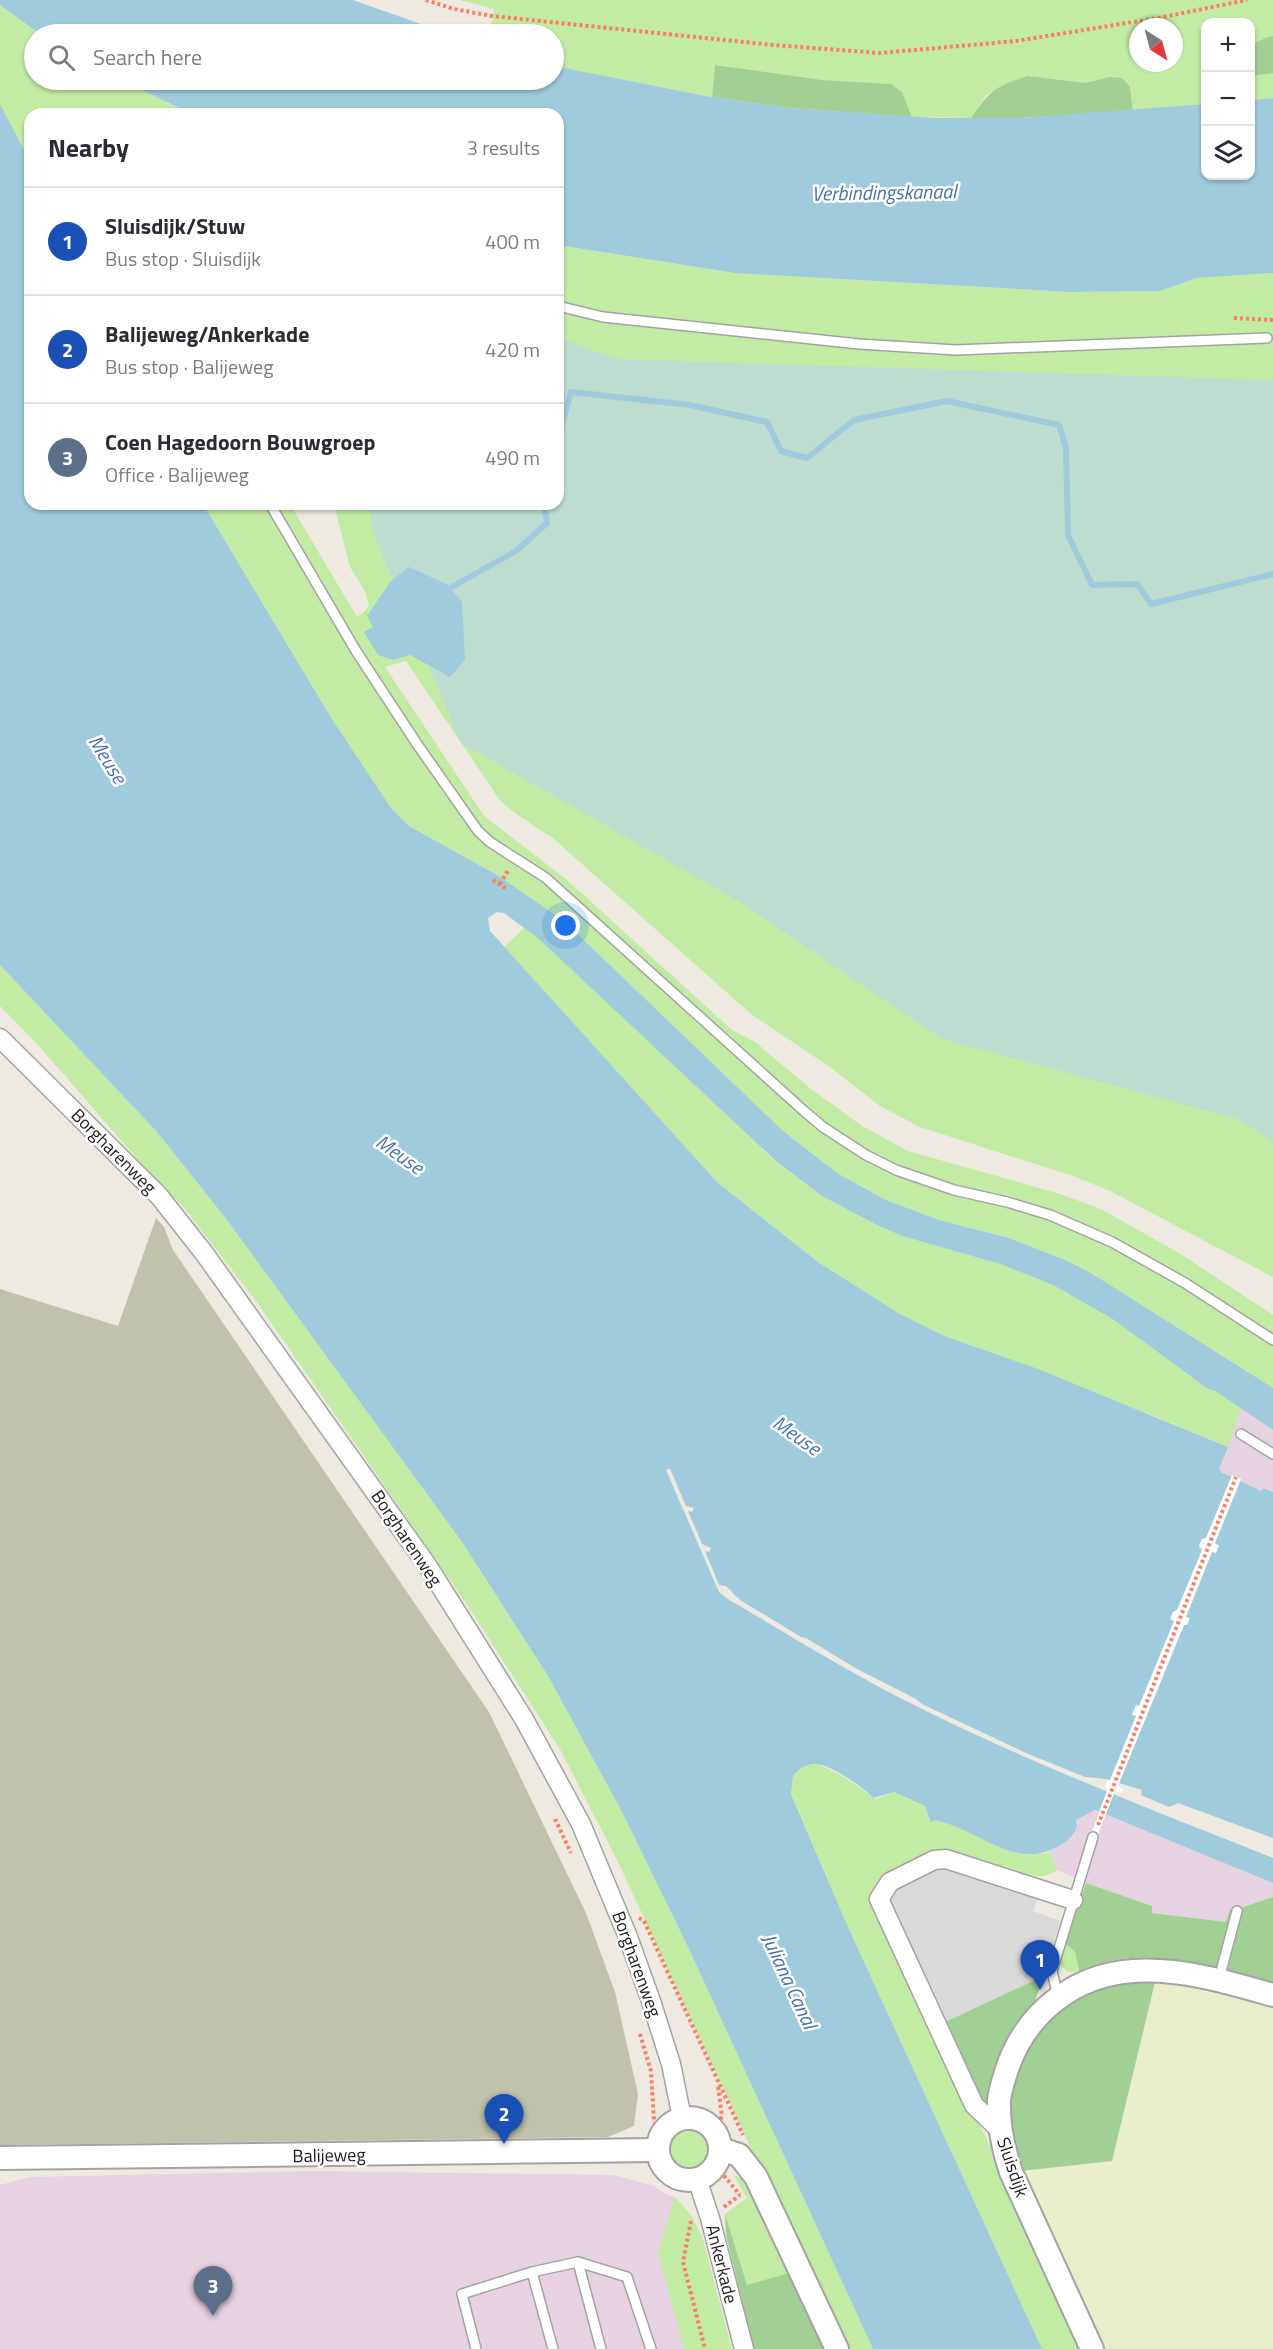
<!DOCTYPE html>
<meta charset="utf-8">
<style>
body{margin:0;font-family:"Titillium Web",sans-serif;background:#f2f2f3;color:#2b2b33}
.controls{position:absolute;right:18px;top:18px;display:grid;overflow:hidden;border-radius:12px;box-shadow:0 2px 4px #0004}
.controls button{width:54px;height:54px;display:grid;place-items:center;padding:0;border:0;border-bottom:2px solid #e1e1e2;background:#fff;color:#2b2b33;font:30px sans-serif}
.compass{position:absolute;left:1129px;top:18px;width:54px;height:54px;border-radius:50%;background:#fff;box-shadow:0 2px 4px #0004;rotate:144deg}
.you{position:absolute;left:566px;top:926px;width:21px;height:21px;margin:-15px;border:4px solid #fff;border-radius:50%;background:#1a73e8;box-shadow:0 0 0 9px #1a73e833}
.badge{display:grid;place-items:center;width:39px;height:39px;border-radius:50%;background:#c70e00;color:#fff;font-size:20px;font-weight:700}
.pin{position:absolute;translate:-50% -50px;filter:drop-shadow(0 2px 3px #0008)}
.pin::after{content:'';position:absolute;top:32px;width:21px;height:18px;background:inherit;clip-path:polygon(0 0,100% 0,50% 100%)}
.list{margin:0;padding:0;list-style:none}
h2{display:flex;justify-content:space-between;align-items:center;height:78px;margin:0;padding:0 24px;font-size:26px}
h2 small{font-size:20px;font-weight:400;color:#7c7c81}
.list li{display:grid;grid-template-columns:39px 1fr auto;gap:18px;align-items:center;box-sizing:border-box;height:108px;padding:0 24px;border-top:2px solid #e1e1e2}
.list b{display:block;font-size:22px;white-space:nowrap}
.list p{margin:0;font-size:20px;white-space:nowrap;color:#7c7c81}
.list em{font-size:20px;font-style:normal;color:#7c7c81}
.icon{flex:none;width:33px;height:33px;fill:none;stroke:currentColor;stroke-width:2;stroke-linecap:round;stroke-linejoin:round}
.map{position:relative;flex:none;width:1273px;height:2349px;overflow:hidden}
.search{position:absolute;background:#fff;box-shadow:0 2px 4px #0004;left:24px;top:24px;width:540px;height:66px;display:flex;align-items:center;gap:15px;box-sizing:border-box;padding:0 21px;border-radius:33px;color:#7c7c81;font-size:22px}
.panel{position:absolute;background:#fff;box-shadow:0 2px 4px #0004;left:24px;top:108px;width:540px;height:402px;border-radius:18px}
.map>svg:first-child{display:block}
.residential{fill:#dad9d9}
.industrial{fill:#e7d2e2}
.construction{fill:#c1c2ac}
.farmland{fill:#e9eecb}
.grass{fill:#c2eba4;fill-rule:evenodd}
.forest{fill:#a1cf94}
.wetland{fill:#bdddd0}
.water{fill:#9fcbdd}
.pier{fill:#fff}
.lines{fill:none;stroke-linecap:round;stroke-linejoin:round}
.stream{stroke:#9fcbdd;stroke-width:6}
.service-casing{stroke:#a3a3a3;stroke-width:12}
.minor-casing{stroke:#a3a3a3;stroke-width:21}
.tertiary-casing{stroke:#a3a3a3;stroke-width:26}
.path{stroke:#fe7d61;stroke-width:4;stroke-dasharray:3 3;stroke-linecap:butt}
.service{stroke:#fff;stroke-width:9}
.minor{stroke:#fff;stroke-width:18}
.tertiary{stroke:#fff;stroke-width:22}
.labels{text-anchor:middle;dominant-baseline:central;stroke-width:5;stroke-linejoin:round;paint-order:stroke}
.street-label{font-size:18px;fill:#1c1c1c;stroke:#fff}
.water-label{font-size:20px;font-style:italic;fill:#4672ae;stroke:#fff}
</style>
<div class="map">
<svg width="1273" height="2349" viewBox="0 0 1273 2349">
<rect width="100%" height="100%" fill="#eeeae1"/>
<!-- residential -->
<path class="residential" d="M934 1860 1041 1889 1033 1911 1060 1921 1044 1976 937 2026 879 1899Z"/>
<!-- industrial -->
<g class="industrial">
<path d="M1241 1407 1273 1430V1492L1263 1488 1262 1491 1250 1487 1221 1472 1219 1469Z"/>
<path d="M1094 1810 1265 1878 1273 1883V1897L1242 1908 1240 1912 1226 1922 1151 1913 1152 1906 1086 1883 1058 1870 1049 1852 1073 1835 1076 1829V1820Z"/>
<path d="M312 2171 613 2175 654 2186 665 2194 675 2197 724 2349H0V2185L29 2177Z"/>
</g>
<!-- construction -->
<path class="construction" d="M156 1218 164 1227 173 1250 489 1712 586 1913 615 1992 638 2094 634 2126 608 2137 0 2145V1289L118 1326Z"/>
<!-- farmland -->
<path class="farmland" d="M1155 1982 1216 1990 1273 2006V2349H1103L1021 2171 1112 2161Z"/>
<!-- grass -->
<g class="grass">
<path d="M460 0H1273V36C1264 37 1259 42 1251 44L1250 22H1206L1205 104 1133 111 1130 87 1109 77 1086 83 1028 76 986 95 971 118 912 117 902 92 891 84 822 80 716 65 712 97 558 67 554 66V34H490L494 9ZM1138 27H1174V63H1138Z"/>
<path d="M0 5 40 34H34V80H121L192 114H30V161L0 104Z"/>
<path d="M1273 73V98L1251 100 1250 76Z"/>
<path d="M558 245 735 273 1070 292 1160 291 1197 278 1273 273V1277L1110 1191 1073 1176 920 1127 880 1106 830 1067 751 1014 555 840C536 826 516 816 499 799L406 661 385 667 484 816 567 880 732 1030 755 1042 811 1089 862 1126 908 1151 1060 1194 1101 1209 1179 1253 1273 1315V1388L1091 1273 1065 1260 1009 1238 939 1220 886 1200 837 1173 782 1130 564 921 499 876 409 826 391 808 330 716 203 504H290L357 617 363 613 369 606 365 591 350 567 334 504H558Z"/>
<path d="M524 928 540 939 584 979 777 1163 822 1196 875 1224 902 1236 1000 1264 1053 1285 1114 1320 1208 1389 1217 1392 1241 1407 1228 1447 1154 1416 947 1337 900 1314 818 1262 717 1182 504 947Z"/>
<path d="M0 965 157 1132 227 1220 462 1542 548 1676 622 1812 688 1947 873 2349H844L619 1864 561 1751 468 1606 256 1301 182 1205 160 1185 39 1046 0 1006Z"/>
<path d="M818 1764 843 1776 876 1799 894 1792 925 1806 931 1822 936 1820 947 1822 1001 1847 1043 1854 1049 1852 1058 1870 1045 1876 1024 1877 932 1851 884 1874 870 1894 935 2035 992 2150 1080 2349H1042L848 1927 791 1793 793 1776 806 1765Z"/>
<path d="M1065 1943 1075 1952 1079 1971C1070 1973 1066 1972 1060 1964Z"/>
<circle cx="688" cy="2149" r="21"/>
<path d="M736 2176 746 2181 789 2273 747 2286 725 2214 747 2198 734 2177Z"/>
<path d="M675 2197 691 2215 702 2236 732 2349H684L658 2253Z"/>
</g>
<!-- forest -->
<g class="forest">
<path d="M1273 36V73L1251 76V44C1259 42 1264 37 1273 36Z"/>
<path d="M715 65 822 80 891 84 902 92 912 117 789 108 712 97Z"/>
<path d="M1028 76 1086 83 1109 77 1122 78 1130 87 1133 111 1020 118H971C989 91 996 86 1028 76Z"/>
<path d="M1086 1883 1152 1906V1913L1226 1922 1230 1909 1240 1912 1241 1908 1273 1897V1986C1235 1974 1172 1955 1133 1958 1114 1959 1096 1964 1079 1971L1075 1952 1065 1943Z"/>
<path d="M1044 1976 1035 2001 1014 2025 1003 2047 993 2074 987 2103 981 2104 943 2023Z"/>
<path d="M1132 1982H1155L1112 2161 1021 2171C1013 2147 1007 2123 1010 2098 1016 2055 1047 2011 1087 1993 1102 1986 1117 1984 1132 1982Z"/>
<path d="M725 2214 747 2285 789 2273 825 2349H754L726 2235Z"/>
</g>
<!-- wetland -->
<path class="wetland" d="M558 337 616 359 1273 380V1141L1237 1119 942 1039 738 901 461 743 372 530 370 504H558Z"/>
<!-- water -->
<g class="water">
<path d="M0 0H353L449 34H40L0 5Z"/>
<path d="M554 66 706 96 789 108 934 118H1020L1205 104 1206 176H1250L1251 100 1273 98V273L1197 278 1160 291 1070 292 735 273 558 245V114H192L121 80H554Z"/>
<path d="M0 104 30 161V504H203L330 716 391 808 409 826 499 876 564 921 782 1130 837 1173 886 1200 939 1220 1009 1238 1065 1260 1091 1273 1273 1388V1430L1217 1392 1208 1389 1114 1320 1053 1285 1000 1264 902 1236 875 1224 822 1196 778 1163 539 939 504 913 497 912 488 918 490 931 717 1182 818 1262 900 1314 947 1337 1038 1369 1228 1447 1219 1469 1221 1472 1261 1491 1263 1488 1273 1492V1838L1178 1803 1169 1807 1141 1795 1142 1790 1106 1779 1085 1777 1026 1753 922 1704 916 1699 857 1669 806 1638 801 1637 740 1600 726 1586 719 1585 705 1551 709 1552 711 1548 702 1544 688 1511 692 1512 694 1508 686 1506 670 1469 666 1470 719 1592 728 1599C791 1636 853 1675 918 1707 1034 1765 1153 1810 1273 1858V1883L1095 1810 1076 1820C1079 1829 1072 1837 1065 1842 1019 1875 982 1831 936 1820L931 1822 925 1806 894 1792 873 1798C865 1788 831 1765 817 1764 807 1763 799 1769 793 1776L791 1794 848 1927 1042 2349H873L688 1947 622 1812 548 1676 462 1542 227 1220 157 1132 0 965Z"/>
<path d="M409 567 448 585 462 602 465 660 450 677 410 655 393 660 378 655 364 632 373 627 367 616 391 581Z"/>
</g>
<!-- pier -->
<path class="pier" d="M1232 1475 1241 1479 1215 1543 1219 1546 1216 1553 1212 1552 1186 1617 1190 1618 1187 1625H1184L1118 1786 1123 1789 1121 1793 1115 1791 1096 1839 1090 1837 1108 1788 1105 1787 1108 1780H1110L1136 1716 1132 1715 1136 1705 1139 1706 1174 1621 1170 1619 1173 1612 1177 1610 1202 1550 1199 1546 1202 1539 1206 1538Z"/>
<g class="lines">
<!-- stream -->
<g class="stream">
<path d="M558 437 571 392 690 405 767 422 781 451 807 458 854 420 947 401 1059 425 1066 448 1068 535 1092 585 1137 584 1151 604 1273 574"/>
<path d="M450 588 516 551 547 523 544 504"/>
</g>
<defs>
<g id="service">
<path d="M558 306 603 317 859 344 956 350 1267 338"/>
<path d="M270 504 356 651 417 744 478 831 490 842 546 878 804 1111 823 1127 866 1155 896 1170 954 1190 1007 1202 1050 1215 1112 1242 1185 1283 1273 1340"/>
<path d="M1241 1434 1273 1454"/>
<path d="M1219 1979 1237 1911"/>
<path d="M1058 1997 1052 1971 1093 1837"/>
<path d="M578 2262 601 2349"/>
<path d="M476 2349 462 2294 532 2272"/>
<path d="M553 2349 532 2272 578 2262 627 2277 651 2349"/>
</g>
<g id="minor">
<path d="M0 1038 159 1196 204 1253 427 1565 524 1719 581 1824 628 1937 651 2001 671 2064 682 2118"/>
<path d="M1000 2130 974 2105 879 1899 890 1882 934 1860 946 1859 1073 1900"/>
<path d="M697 2179 710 2218 744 2349"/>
</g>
<g id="tertiary">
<circle cx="689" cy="2149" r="31"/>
<path d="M720 2149 739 2155 756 2177 837 2349"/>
<path d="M0 2158 657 2150"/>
<path d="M1092 2349 1011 2172C1003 2148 998 2125 999 2100 1000 2090 1004 2079 1007 2069 1026 2013 1074 1975 1133 1971 1181 1968 1228 1982 1273 1995"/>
</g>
</defs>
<!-- service casing -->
<use href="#service" class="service-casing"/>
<!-- minor casing -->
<use href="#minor" class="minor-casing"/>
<!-- tertiary casing -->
<use href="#tertiary" class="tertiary-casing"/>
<!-- path -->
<g class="path">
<path d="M426 0 454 9 492 16 773 45 880 53 1016 41 1158 18 1247 0"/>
<path d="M1234 318 1273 320"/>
<path d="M493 880 507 889"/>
<path d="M500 884 509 869"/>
<path d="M555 1819 571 1853"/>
<path d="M1098 1825 1236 1477"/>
<path d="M639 1918 644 1921 743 2135"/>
<path d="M640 2034 651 2071 654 2121 658 2131"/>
<path d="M715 2130 722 2116 718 2086"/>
<path d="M720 2171 740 2195"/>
<path d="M724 2207 740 2195"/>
<path d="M691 2221 683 2262 705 2349"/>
</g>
<!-- service -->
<use href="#service" class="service"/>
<!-- minor -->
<use href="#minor" class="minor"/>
<!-- tertiary -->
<use href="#tertiary" class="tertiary"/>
</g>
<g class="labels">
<!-- street labels -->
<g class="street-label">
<text transform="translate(114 1151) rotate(45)">Borgharenweg</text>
<text transform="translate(407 1538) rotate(56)">Borgharenweg</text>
<text transform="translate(637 1964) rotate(70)">Borgharenweg</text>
<text transform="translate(329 2155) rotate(-1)">Balijeweg</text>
<text transform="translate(1013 2167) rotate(71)">Sluisdijk</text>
<text transform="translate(722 2264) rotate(76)">Ankerkade</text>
</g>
<!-- water labels -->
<g class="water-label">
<text transform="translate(884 192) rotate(-1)">Verbindingskanaal</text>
<text transform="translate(108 759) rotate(58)">Meuse</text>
<text transform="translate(400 1154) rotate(35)">Meuse</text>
<text transform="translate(797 1435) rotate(35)">Meuse</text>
<text transform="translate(790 1981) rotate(65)">Juliana Canal</text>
</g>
</g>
</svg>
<div class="controls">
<button>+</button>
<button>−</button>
<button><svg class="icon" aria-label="layers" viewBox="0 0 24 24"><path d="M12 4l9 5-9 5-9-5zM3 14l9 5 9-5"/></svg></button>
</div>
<svg class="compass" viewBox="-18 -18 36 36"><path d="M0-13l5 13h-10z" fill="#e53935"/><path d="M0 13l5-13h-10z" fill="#7c7c81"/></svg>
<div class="you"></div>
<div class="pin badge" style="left:1040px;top:1990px;background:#1a4fb4">1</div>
<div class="pin badge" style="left:504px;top:2144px;background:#1a4fb4">2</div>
<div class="pin badge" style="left:213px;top:2316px;background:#5c6f8a">3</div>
<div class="search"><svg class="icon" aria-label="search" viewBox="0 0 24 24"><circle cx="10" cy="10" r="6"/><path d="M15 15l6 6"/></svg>Search here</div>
<section class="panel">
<h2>Nearby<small>3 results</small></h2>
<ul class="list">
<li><span class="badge" style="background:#1a4fb4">1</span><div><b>Sluisdijk/Stuw</b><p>Bus stop · Sluisdijk</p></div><em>400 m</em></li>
<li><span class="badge" style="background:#1a4fb4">2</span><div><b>Balijeweg/Ankerkade</b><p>Bus stop · Balijeweg</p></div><em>420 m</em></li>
<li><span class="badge" style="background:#5c6f8a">3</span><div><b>Coen Hagedoorn Bouwgroep</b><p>Office · Balijeweg</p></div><em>490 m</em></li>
</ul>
</section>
</div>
